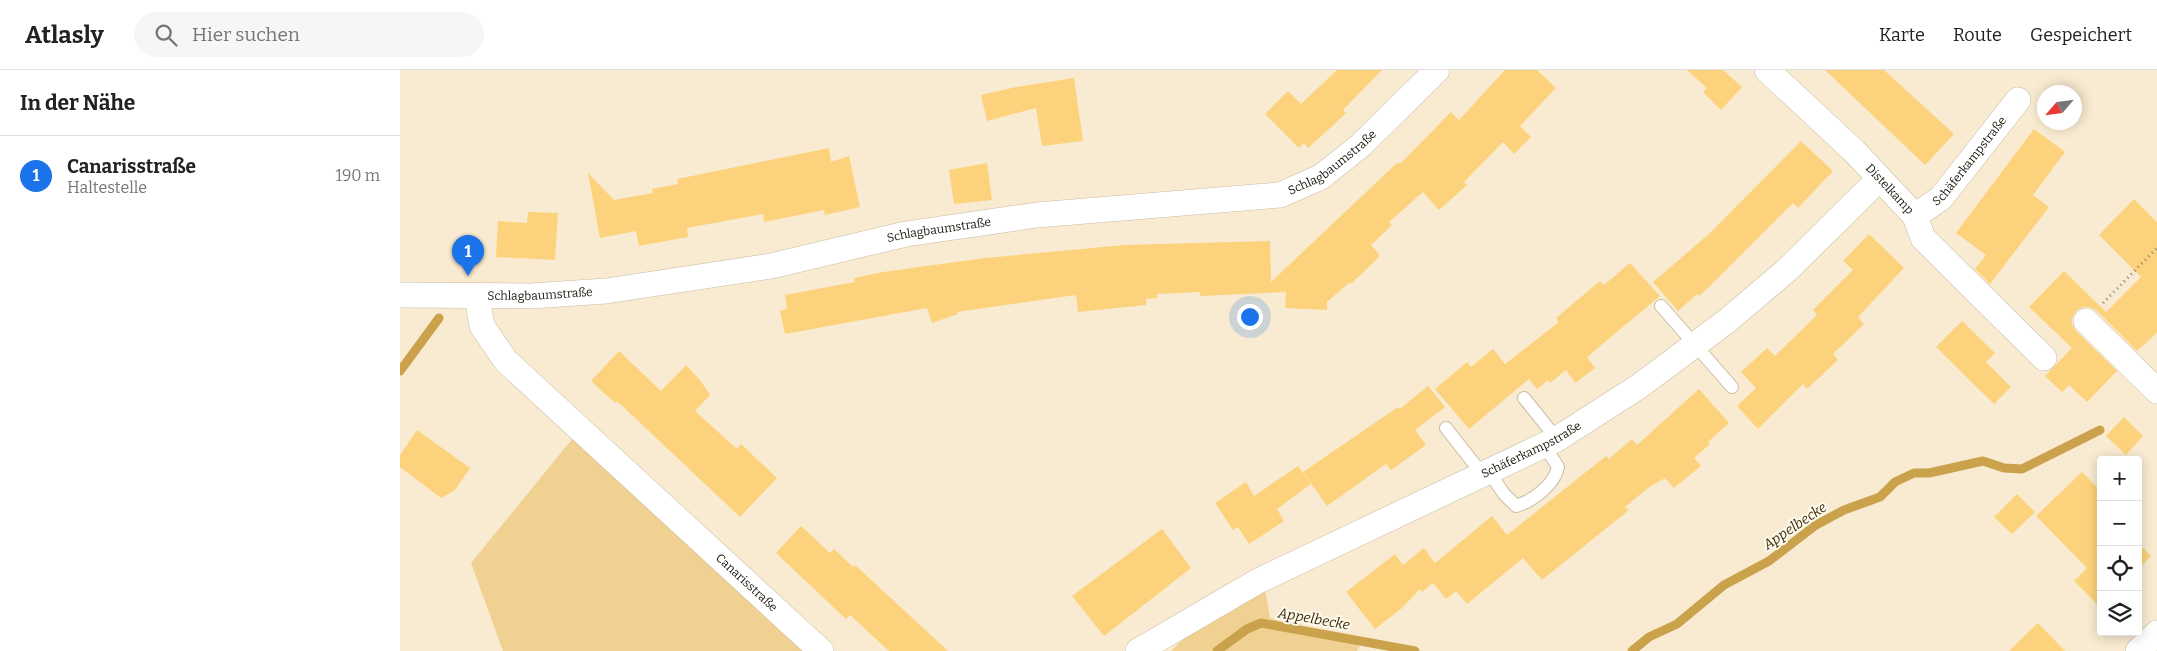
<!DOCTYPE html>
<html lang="de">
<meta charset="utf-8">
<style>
body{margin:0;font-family:Bitter,serif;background:#f6f6f6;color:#222}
.controls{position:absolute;right:15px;bottom:15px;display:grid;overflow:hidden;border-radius:5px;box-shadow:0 2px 12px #0003}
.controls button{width:45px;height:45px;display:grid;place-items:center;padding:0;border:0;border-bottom:1px solid #e0e0e0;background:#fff;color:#222;font:25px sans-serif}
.compass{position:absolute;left:1637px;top:15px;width:45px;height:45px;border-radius:50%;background:#fff;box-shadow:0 2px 12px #0003;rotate:242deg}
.you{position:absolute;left:849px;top:246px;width:18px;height:18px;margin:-12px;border:4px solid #fff;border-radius:50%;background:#1a73e8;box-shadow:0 0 0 8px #1a73e833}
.badge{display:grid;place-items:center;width:32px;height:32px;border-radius:50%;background:#1a73e8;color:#fff;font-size:16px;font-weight:700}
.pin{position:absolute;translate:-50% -41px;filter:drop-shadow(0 1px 2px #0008)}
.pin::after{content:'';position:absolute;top:26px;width:18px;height:15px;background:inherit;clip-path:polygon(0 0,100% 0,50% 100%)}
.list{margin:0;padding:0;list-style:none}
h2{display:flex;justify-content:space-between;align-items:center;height:65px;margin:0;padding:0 20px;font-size:21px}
h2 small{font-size:16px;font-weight:400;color:#767676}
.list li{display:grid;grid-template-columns:32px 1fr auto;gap:15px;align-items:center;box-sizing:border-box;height:80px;padding:0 20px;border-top:1px solid #e0e0e0}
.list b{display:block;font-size:19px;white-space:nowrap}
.list p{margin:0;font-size:16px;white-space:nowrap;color:#767676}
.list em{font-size:16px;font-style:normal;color:#767676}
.icon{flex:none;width:28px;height:28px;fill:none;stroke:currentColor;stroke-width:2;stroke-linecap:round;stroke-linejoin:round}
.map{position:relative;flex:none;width:1757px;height:581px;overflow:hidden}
header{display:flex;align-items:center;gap:30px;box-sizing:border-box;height:70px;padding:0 25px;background:#fff;border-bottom:1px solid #e0e0e0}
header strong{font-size:24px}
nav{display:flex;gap:28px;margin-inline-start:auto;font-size:18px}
.search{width:350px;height:45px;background:#f6f6f6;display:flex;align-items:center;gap:12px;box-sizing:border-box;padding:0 18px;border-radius:28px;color:#767676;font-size:19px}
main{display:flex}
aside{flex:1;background:#fff}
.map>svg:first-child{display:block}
.green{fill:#f1d191}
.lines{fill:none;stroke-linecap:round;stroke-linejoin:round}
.stream{stroke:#caa24b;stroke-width:9}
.building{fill:#fcd37c}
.lane-casing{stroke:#c9bca3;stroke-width:14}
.street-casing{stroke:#c9bca3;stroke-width:26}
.path{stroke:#8c8270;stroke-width:3;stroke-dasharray:1 4;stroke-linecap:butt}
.lane{stroke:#fff;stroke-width:12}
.street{stroke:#fff;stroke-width:25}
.labels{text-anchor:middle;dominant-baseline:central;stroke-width:4;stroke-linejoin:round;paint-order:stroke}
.street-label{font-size:12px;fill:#1a150c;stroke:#fffaef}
.water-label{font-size:14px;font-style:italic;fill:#3a2902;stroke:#fffaef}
</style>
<header>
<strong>Atlasly</strong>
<div class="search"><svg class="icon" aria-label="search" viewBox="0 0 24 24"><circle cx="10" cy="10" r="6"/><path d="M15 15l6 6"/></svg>Hier suchen</div>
<nav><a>Karte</a><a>Route</a><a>Gespeichert</a></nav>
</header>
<main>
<aside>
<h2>In der Nähe<small></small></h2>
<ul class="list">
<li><span class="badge">1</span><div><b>Canarisstraße</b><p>Haltestelle</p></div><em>190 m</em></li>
</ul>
</aside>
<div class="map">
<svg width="1757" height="581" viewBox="0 0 1757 581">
<rect width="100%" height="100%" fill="#f9ebd1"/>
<!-- green -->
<g class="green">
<path d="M173 368 405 581H103L71 493Z"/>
<path d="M864 513 870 548 960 576 957 581H771L814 539Z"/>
</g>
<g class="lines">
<!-- stream -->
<g class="stream">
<path d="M0 301 39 248"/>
<path d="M817 581 847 559 861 553 1015 581"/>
<path d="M1232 581 1249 567 1277 554 1324 515 1369 491 1416 455 1444 440 1480 427 1495 412 1514 403H1529L1583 391 1604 398 1622 399 1700 360"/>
</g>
</g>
<!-- building -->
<g class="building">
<path d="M937 0H982L943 40 946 43 929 59 908 78 904 73 899 78 865 44 888 21 901 34Z"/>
<path d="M1105 0H1137L1156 18 1120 56 1131 67 1114 84 1103 72 1064 112 1067 115 1039 140 1023 122 989 152 992 155 971 175 979 184 978 188 951 214 950 212 927 232V240L885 238 886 222 800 226V222L757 224V228L746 229V235L678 242 676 225 557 242 558 244 532 253 527 238 385 264 380 241 387 239 385 225 455 212 454 208 483 202 585 188 724 175 870 171 871 212 998 92 1000 94 1051 42 1059 50Z"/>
<path d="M1287 0H1323L1342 17 1321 40 1303 22 1307 18Z"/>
<path d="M1425 0H1484L1554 64 1525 95Z"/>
<path d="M674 8 683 71 642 76 636 38 587 51 581 25 616 17Z"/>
<path d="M1634 59 1665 82 1633 125 1649 137 1590 214 1575 199 1586 185 1556 163Z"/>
<path d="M1401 71 1433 101 1398 138 1393 133 1310 216 1299 226 1297 224 1278 241 1253 212 1309 164Z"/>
<path d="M429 78 431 92 449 86 460 137 425 145 424 140 364 152 363 144 287 158 288 167 239 176 236 161 200 168 188 103 214 130 253 123 252 119 278 114 277 109Z"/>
<path d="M587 93 592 130 554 134 549 100Z"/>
<path d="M1734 129 1757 152V263L1737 281 1696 240 1689 237H1683L1676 241 1672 248V254L1676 261 1717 301 1687 332 1669 315 1662 322 1645 306 1672 278 1629 237 1664 201 1706 242 1741 207 1699 165Z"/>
<path d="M128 142 158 143 155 190 96 187 98 151 127 153Z"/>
<path d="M1469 164 1504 198 1458 247 1464 254 1433 284 1438 290 1407 319 1403 314 1358 359 1337 336 1356 318 1341 302 1367 278 1375 286 1417 245 1413 240 1453 200 1443 191Z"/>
<path d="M1230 193 1260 226 1187 287 1195 298 1175 313 1166 300 1150 313 1148 310 1137 319 1129 309 1069 359 1035 319 1067 292 1071 297 1093 279 1105 294 1159 252 1156 248 1200 211 1204 215Z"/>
<path d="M1562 251 1595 283 1586 292 1611 317 1594 334 1536 277Z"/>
<path d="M219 281 261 321 286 295 300 310 310 325 295 341 337 379 341 374 377 408 340 447 217 331 215 333 191 311Z"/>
<path d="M1028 316 1045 337 1015 360 1026 375 991 400 986 394 927 436 903 402 998 337 1000 339Z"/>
<path d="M1299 319 1329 353 1308 372 1310 374 1294 388 1301 396 1274 418 1265 408 1248 418 1225 437 1229 440 1142 510 1123 488 1067 534 1056 521 1046 529 1033 513 1022 522 1020 519 1002 538 975 559 946 522 995 484 1003 495 1024 478 1035 493 1092 446 1107 465 1206 386 1209 389 1232 369 1237 375Z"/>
<path d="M1724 347 1743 366 1726 385 1706 366Z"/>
<path d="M17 360 70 398 55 420 41 428 0 397V385Z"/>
<path d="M898 396 911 414 877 439 884 451 849 474 838 457 833 460 815 433 846 412 854 426Z"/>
<path d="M1682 402 1701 421 1700 537 1674 511 1687 498 1636 446Z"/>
<path d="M1617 424 1635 442 1612 464 1594 447Z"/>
<path d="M401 456 430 483 434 479 453 497 455 495 548 581H489L450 545 446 549 376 483Z"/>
<path d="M762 459 791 498 704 566 672 526Z"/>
<path d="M1738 473 1751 486 1738 499Z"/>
<path d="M1638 553 1665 581H1609Z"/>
</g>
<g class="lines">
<defs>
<g id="lane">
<path d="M1261 236 1332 317"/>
<path d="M1124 328 1157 369"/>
<path d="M1046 358 1083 405"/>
<path d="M1089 402 1104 424 1116 436C1133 431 1155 414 1158 397L1144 375"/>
</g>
<g id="street">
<path id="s1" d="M1367 0 1454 81 1515 146 1523 168 1644 288"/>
<path id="s2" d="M1515 146 1541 128 1618 30"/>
<path id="s3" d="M0 225 131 226 206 221 371 196 506 164 637 145 880 125 921 107 961 75 1037 0"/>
<path id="s4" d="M77 226 82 256 106 291 421 581"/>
<path d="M1686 251 1757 321"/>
<path id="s5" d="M738 581 858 511 1157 369 1238 317 1327 251 1387 200 1479 109"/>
<path d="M1738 581 1757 563"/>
</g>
</defs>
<!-- lane casing -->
<use href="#lane" class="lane-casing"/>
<!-- street casing -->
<use href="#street" class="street-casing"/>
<!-- path -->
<path class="path" d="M1703 233 1757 178"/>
<!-- lane -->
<use href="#lane" class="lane"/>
<!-- street -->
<use href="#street" class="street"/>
</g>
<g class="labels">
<!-- street labels -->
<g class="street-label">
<text stroke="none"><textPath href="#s3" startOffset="950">Schlagbaumstraße</textPath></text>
<text stroke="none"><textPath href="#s2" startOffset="78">Schäferkampstraße</textPath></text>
<text stroke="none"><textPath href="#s1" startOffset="171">Distelkamp</textPath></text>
<text stroke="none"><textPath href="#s3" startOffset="545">Schlagbaumstraße</textPath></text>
<text stroke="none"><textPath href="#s3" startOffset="140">Schlagbaumstraße</textPath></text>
<text stroke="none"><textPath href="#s5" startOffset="442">Schäferkampstraße</textPath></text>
<text stroke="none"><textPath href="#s4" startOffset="400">Canarisstraße</textPath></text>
</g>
<!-- water labels -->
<g class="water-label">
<text transform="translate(1395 456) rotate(-34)">Appelbecke</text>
<text transform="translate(914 549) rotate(10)">Appelbecke</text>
</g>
</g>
</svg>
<div class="controls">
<button>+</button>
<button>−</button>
<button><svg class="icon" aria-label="locate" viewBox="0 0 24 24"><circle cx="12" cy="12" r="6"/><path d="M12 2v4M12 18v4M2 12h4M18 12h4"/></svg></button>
<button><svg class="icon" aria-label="layers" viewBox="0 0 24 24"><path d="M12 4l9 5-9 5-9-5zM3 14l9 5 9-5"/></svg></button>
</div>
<svg class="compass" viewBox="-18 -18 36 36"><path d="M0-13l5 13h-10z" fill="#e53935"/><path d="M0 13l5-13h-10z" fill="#767676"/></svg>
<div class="you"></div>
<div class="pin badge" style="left:68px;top:206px">1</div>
</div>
</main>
